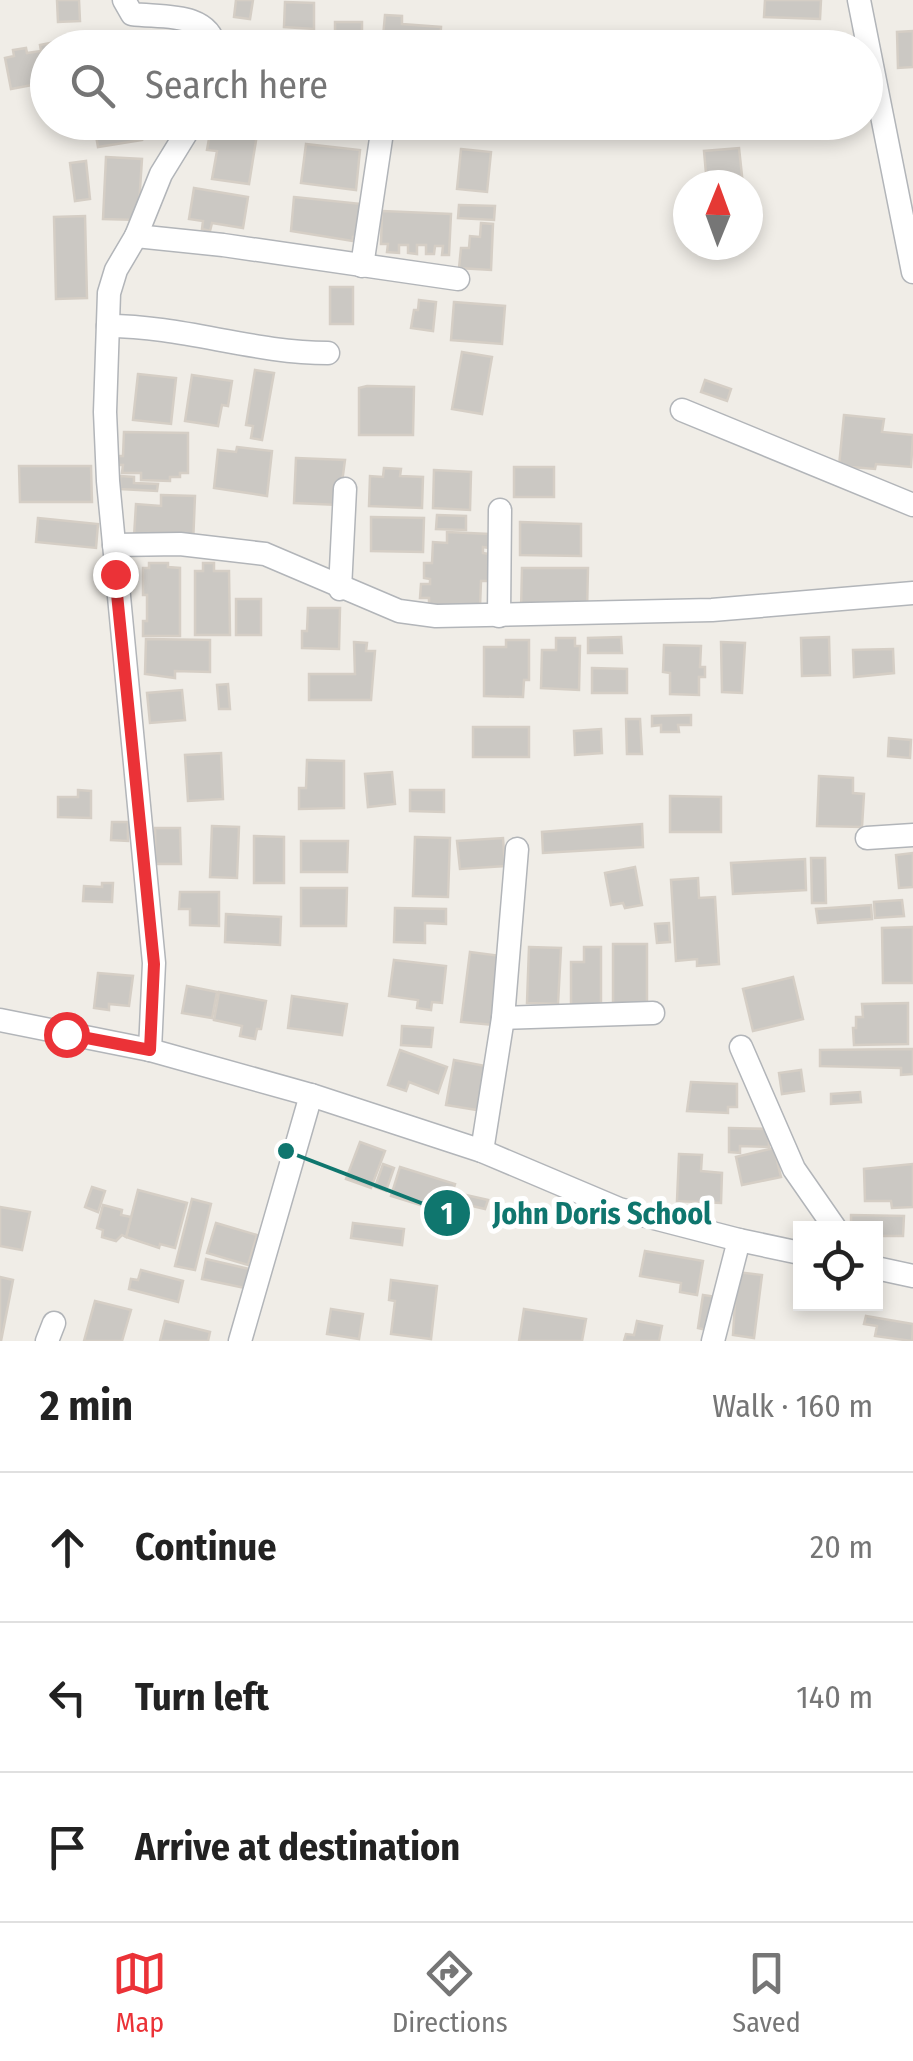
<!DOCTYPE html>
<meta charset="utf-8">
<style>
body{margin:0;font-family:"Fira Sans Condensed",sans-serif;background:#f2f2f2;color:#222}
.controls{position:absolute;right:30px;bottom:30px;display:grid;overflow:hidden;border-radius:0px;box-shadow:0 5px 15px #0003}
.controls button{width:90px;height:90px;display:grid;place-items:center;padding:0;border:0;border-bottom:2px solid #e0e0e0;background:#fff;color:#222;font:50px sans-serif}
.compass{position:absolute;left:673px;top:170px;width:90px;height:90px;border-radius:50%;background:#fff;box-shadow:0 5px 15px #0003;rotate:1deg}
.stop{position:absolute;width:30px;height:30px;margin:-22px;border:8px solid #eb3237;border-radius:50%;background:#fff}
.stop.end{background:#eb3237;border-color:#fff;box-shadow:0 2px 10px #0008}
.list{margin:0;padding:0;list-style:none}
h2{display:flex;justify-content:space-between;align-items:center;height:130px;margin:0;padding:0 40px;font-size:42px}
h2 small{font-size:32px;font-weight:400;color:#767676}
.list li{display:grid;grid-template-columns:65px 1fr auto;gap:30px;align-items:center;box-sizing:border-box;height:150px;padding:0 40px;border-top:2px solid #e0e0e0}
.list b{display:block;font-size:38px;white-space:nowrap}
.list em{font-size:32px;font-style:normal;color:#767676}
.icon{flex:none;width:55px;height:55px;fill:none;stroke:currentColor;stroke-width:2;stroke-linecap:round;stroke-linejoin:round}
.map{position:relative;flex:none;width:913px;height:1341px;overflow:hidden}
.search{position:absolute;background:#fff;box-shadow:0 5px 15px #0003;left:30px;right:30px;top:30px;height:110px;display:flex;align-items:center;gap:25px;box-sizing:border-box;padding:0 35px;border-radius:55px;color:#767676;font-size:38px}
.sheet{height:580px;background:#fff}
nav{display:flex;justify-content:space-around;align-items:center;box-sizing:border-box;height:140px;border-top:2px solid #e0e0e0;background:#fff;font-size:28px;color:#767676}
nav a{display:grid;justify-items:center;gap:5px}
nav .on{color:#eb3237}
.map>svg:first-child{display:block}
.building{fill:#cbc8c3;stroke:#d5cec5;stroke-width:2.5}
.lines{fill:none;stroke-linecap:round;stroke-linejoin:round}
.minor-casing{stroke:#b2b5b9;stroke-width:25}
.minor{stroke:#fff;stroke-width:22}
.route{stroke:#eb3237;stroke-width:12}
.leader{fill:none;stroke:#0f766e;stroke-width:4}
.callout-dot{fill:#0f766e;stroke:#fff;stroke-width:4}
.mark-label{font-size:30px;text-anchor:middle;font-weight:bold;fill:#fff}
.callout-label{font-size:30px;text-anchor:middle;font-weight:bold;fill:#0f766e;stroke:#fff;stroke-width:10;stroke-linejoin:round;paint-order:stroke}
</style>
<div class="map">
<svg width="913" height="1341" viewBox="0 0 913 1341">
<rect width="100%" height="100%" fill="#f0ede7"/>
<!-- building -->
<g class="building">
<path d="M57 0H79L80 21 58 22Z"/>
<path d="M236 0H253L250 19 234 17Z"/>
<path d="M765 0H821L820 19 764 17Z"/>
<path d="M285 2 314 3V29L284 27Z"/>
<path d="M385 15 402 16V24L441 27 440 48H382Z"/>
<rect x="335" y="22" width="27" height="23"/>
<path d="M913 31V67L898 68 897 32Z"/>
<path d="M269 32 311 33 310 47 269 45Z"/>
<path d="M452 33H483L482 48H452Z"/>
<path d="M562 34 618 40V48H562Z"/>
<path d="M501 35 554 36V48H501Z"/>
<path d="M744 35 745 48H703L702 40Z"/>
<path d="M55 42 56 47 62 48H48V82L11 89 5 58 14 56 13 50 26 48 27 53 41 51 40 45Z"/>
<path d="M106 122H139L142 140 98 147 94 124Z"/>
<path d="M212 122 258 128 249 184 212 179 217 151 207 150Z"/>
<path d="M466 122H494V134L465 133Z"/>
<path d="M306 144 360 150 356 190 301 183Z"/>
<path d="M739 148 743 185H707L704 151Z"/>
<path d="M461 149 491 152 487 192 457 189Z"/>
<path d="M106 157 142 159 138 220 103 219Z"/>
<path d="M86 161 90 199 75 201 70 163Z"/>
<path d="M194 188 248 197 243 228 212 223 210 231 202 229 203 221 189 219Z"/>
<path d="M294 197 362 204 358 237H353V241L291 231Z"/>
<path d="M459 205 495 206 494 220 458 218Z"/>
<path d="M382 211 451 214 449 255H442L443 246H435L434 254H426V245H417V254L408 253V245H399V253L387 252 388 244H381Z"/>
<path d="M85 216 87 298 56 299 54 217Z"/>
<path d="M481 223 493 224 491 270 459 268 461 248H469L470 236 480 237Z"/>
<rect x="330" y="287" width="23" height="37"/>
<path d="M419 300 436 302 433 331 411 328 414 310H418Z"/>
<path d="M454 302 505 306 502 344 451 340Z"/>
<path d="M462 352 492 357 482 414 452 409Z"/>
<path d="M255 370 274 373 262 440 251 438 253 426 246 425Z"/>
<path d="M138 374 176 378 171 424 133 420Z"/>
<path d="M192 375 232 381 228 406 222 405 218 426 185 421Z"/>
<path d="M705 380 731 389 727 401 701 392Z"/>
<path d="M367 386 414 387 413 435H359V388Z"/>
<path d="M844 415 884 419 882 432 913 435 911 467 876 464 875 469 839 466Z"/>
<path d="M124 432 188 433V473H180V477H170V481L141 480V473H122L123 465H115L116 456H123Z"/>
<path d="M237 447 272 451 267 496 214 488 218 450 236 452Z"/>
<path d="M296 458 345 460 339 505 294 503Z"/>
<path d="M19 466H91L92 502H20Z"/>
<rect x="514" y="467" width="40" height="30"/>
<path d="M384 468 401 469 400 476 423 477 422 508 369 506 370 476 383 477Z"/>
<path d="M434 470 471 472 470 510 433 508Z"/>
<path d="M120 476 134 477V483L158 484 157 491 120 489Z"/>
<path d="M161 495 195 496 193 544 134 537 136 504 161 506Z"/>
<path d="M437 515 466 516V530L436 529Z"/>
<path d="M371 517 424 518 423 552 371 551Z"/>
<path d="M38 518 98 524 96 548 36 542Z"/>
<path d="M520 522 581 524V556L520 555Z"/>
<path d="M447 532 489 534V548L483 547V553L489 554 488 581H481L480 607 429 605V598H420L421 584H430V579L424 578V563H432L433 542 447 543Z"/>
<path d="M149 563H168V567L180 568V636H143V621H147V595H143V568H149Z"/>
<path d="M203 563H214V571H229L230 635H195V571H203Z"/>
<path d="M522 568H588L587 611H521Z"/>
<rect x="236" y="599" width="25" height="36"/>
<path d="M308 608H340L339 649 302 648V631H307Z"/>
<path d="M621 637 622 653H588V638Z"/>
<path d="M829 637 830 675 802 676 801 638Z"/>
<path d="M556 638H575V646H580L579 690 541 688 542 650H556Z"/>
<path d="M146 639 210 640V672L175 671V678L145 674Z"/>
<path d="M506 640H529V680H524L523 697 484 696V647H506Z"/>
<path d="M354 642 367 643 366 651H375L371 700H309V674H355Z"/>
<path d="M721 642 745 643 742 693 722 692Z"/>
<path d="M664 645 701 646 700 667H705V677H699V695L670 694V673L663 672Z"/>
<path d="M893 649 894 673 854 677 853 650Z"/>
<path d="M592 668 627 669V693H592Z"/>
<path d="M228 684 230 709H219L217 685Z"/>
<path d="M182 690 185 720 150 723 147 693Z"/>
<path d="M691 715V725H678L679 732H661V725L652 726V716Z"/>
<path d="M626 719H640L642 754H627Z"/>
<rect x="473" y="727" width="56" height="30"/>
<path d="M601 729 602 753 575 755 574 731Z"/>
<path d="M889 738 911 740 910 758 888 756Z"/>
<path d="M221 753 223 799 188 801 185 755Z"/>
<path d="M307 760 344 761V808L299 809V788H306Z"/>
<path d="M392 772 395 804 368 807 365 774Z"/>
<path d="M819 776 853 778V793L864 794 862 827 817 826Z"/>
<path d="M78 790 91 791V818L58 817V797H78Z"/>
<path d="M410 790H444V812L410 811Z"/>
<path d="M670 796 721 797V832H670Z"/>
<path d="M112 822H128V841L111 840Z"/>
<path d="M642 824 643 847 543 853 542 832Z"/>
<path d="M212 826 239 827 237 878 210 877Z"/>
<path d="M155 828H180L181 864H155Z"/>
<path d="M254 836 284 837V883H254Z"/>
<path d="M415 837 450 838 448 897 413 896Z"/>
<path d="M503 838 505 866 460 869 457 841Z"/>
<path d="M301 841H348L347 872H301Z"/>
<path d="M913 853V887L899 888 896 855Z"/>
<path d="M811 858H825L826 903H812Z"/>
<path d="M805 859 806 890 733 894 731 863Z"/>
<path d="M635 867 642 905 625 908 623 903 611 905 605 873Z"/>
<path d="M698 878 699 898 715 897 719 964 697 966V959L676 961 671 880Z"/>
<path d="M102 883H113L112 902 83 901 84 886 102 887Z"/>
<path d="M301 888H347L346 926H301Z"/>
<path d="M180 892H219V926L190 925V909H179Z"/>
<path d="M902 900 904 916 875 918 874 902Z"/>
<path d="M871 905 872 919 818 923 816 909Z"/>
<path d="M395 908 446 909V924L425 923V943L394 942Z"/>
<path d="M226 914 281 917 280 945 225 942Z"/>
<path d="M669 923 670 942 657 943 655 924Z"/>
<path d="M913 927V983H883L882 928Z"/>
<path d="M613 944H647V1004L613 1005Z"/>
<path d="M529 947 561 948 558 1004 527 1003Z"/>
<path d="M584 947H601V1009H571V962H584Z"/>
<path d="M470 952 501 956 493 1025 461 1022Z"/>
<path d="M394 960 446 966 442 1003 432 1002 431 1010 417 1008 418 1000 389 996Z"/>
<path d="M98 973 133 976 129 1006 109 1004V1010L94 1008Z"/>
<path d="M793 977 803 1019 753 1031 743 989Z"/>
<path d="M187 986 217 992 212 1018 182 1013Z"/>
<path d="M219 992 266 1001 261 1029H257L255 1039 240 1036 242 1026 214 1020Z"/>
<path d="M292 996 347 1004 342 1035 288 1028Z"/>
<path d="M908 1003V1044L854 1045 853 1028H856V1017H863L862 1004Z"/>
<path d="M402 1026 433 1028 431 1047 401 1045Z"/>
<path d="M913 1049V1074L901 1075V1068L820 1066V1050Z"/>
<path d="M400 1050 447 1067 438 1093 409 1082 406 1091 388 1085Z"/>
<path d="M454 1060 485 1066 477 1110 446 1105Z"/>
<path d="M801 1070 804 1091 782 1094 779 1073Z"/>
<path d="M691 1082 737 1084V1107H728V1113L687 1111Z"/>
<path d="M860 1092 861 1102 831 1104V1094Z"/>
<path d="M729 1128 769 1129V1147L740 1146V1153L729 1152Z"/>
<path d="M360 1142 385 1151 371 1188 346 1179Z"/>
<path d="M774 1148 781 1177 742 1185 736 1157Z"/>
<path d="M679 1154 702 1155 701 1171 722 1173 721 1203 677 1201Z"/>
<path d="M383 1164 394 1168 386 1191 375 1187Z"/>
<path d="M913 1164V1207L892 1208 891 1201H865L864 1169Z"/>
<path d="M400 1167 455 1184 446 1213 391 1196Z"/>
<path d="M92 1187 105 1191 98 1212 85 1207Z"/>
<path d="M138 1190 187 1203 175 1248 160 1244 159 1248 126 1237Z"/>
<path d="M457 1193 488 1200 485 1209 455 1202Z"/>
<path d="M192 1199 211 1204 195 1270 175 1266Z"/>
<path d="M103 1205 122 1210 121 1215 131 1217 126 1237 122 1235 116 1241 102 1237 103 1230 97 1228Z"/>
<path d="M0 1207 30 1212 22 1250 0 1246Z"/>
<path d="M851 1215 904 1216 903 1236H876V1228H851Z"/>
<path d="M216 1223 257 1235 248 1265 207 1253Z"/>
<path d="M353 1223 404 1229 402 1245 351 1238Z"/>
<path d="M645 1251 703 1261 697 1295 680 1292 681 1283 640 1276Z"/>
<path d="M206 1259 249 1269 245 1288 202 1279Z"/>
<path d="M141 1270 183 1281 178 1302 129 1289 131 1279 138 1280Z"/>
<path d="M737 1272 762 1275 754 1338 733 1335Z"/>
<path d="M0 1277 13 1280 1 1341H0Z"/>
<path d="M391 1280 437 1286 431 1339 391 1334 395 1301 389 1300Z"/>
<path d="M703 1295 717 1297 711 1331 698 1328Z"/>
<path d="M95 1301 131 1310 122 1341H84Z"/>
<path d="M331 1309 363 1314 359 1339 327 1334Z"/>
<path d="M524 1309 586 1319 582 1341H519Z"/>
<path d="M866 1316 913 1324 912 1341 875 1336 877 1326 864 1324Z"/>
<path d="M165 1321 210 1332 208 1341H160Z"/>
<path d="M637 1321 662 1326 659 1341H624L626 1334 634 1335Z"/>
</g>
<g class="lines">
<defs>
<g id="minor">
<path d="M124 0 132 14C161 18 209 11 215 48"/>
<path d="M859 0 913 272"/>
<path d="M136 236 223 245 458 279"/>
<path d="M362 266 382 132"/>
<path d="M108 326C182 326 254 353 328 353"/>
<path d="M682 410 913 505"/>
<path d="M114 545 180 544 265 554 399 611 436 616 712 610 913 593"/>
<path d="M340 589 345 489"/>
<path d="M499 616 500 510"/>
<path d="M867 838 913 835"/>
<path d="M503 1018 653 1013"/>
<path d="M0 1020 150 1050 311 1095 482 1151 619 1209 739 1240 800 1253"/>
<path d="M741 1047 794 1169 835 1228"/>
<path d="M150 1050 154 963 108 481 105 412 109 293 116 270 136 236 161 174 193 122"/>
<path d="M482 1151 503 1018 517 849"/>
<path d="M876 1268 913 1276"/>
<path d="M47 1341 54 1323"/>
<path d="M240 1341 311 1095"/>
<path d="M713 1341 739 1240"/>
</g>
</defs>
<!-- minor casing -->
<use href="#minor" class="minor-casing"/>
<!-- minor -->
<use href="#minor" class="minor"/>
</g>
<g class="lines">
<!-- route -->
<path class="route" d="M66 1034 150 1050 154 964 115 574"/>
</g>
<!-- callouts -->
<path class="leader" d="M286 1151L447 1213"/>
<g class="callout-dot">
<circle cx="286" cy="1151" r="10"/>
<circle cx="447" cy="1213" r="25"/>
</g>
<g class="mark-label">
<text x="447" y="1224">1</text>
</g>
<g class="callout-label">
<text x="602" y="1224">John Doris School</text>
</g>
</svg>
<div class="controls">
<button><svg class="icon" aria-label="locate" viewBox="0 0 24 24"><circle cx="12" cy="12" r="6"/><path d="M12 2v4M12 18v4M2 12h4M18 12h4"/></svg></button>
</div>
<svg class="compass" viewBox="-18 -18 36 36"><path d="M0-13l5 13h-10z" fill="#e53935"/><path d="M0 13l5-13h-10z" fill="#767676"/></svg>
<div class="stop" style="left:66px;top:1034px"></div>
<div class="stop end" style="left:115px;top:574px"></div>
<div class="search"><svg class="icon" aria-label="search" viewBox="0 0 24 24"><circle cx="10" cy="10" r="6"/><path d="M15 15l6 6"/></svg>Search here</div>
</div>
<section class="sheet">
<h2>2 min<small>Walk · 160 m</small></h2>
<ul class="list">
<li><svg class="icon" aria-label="ahead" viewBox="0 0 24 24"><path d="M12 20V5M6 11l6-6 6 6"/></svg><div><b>Continue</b></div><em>20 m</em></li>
<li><svg class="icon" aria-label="left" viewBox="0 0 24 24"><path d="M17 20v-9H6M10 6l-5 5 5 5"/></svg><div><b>Turn left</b></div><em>140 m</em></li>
<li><svg class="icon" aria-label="arrive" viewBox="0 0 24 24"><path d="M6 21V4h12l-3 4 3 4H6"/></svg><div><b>Arrive at destination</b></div></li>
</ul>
</section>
<nav>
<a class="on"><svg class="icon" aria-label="map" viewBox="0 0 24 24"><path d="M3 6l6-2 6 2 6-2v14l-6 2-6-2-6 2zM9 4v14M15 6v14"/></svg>Map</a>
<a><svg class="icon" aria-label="directions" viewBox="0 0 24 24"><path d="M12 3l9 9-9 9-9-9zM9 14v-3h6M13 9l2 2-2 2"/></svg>Directions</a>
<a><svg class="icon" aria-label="saved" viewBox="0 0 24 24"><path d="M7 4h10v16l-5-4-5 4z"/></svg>Saved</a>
</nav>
